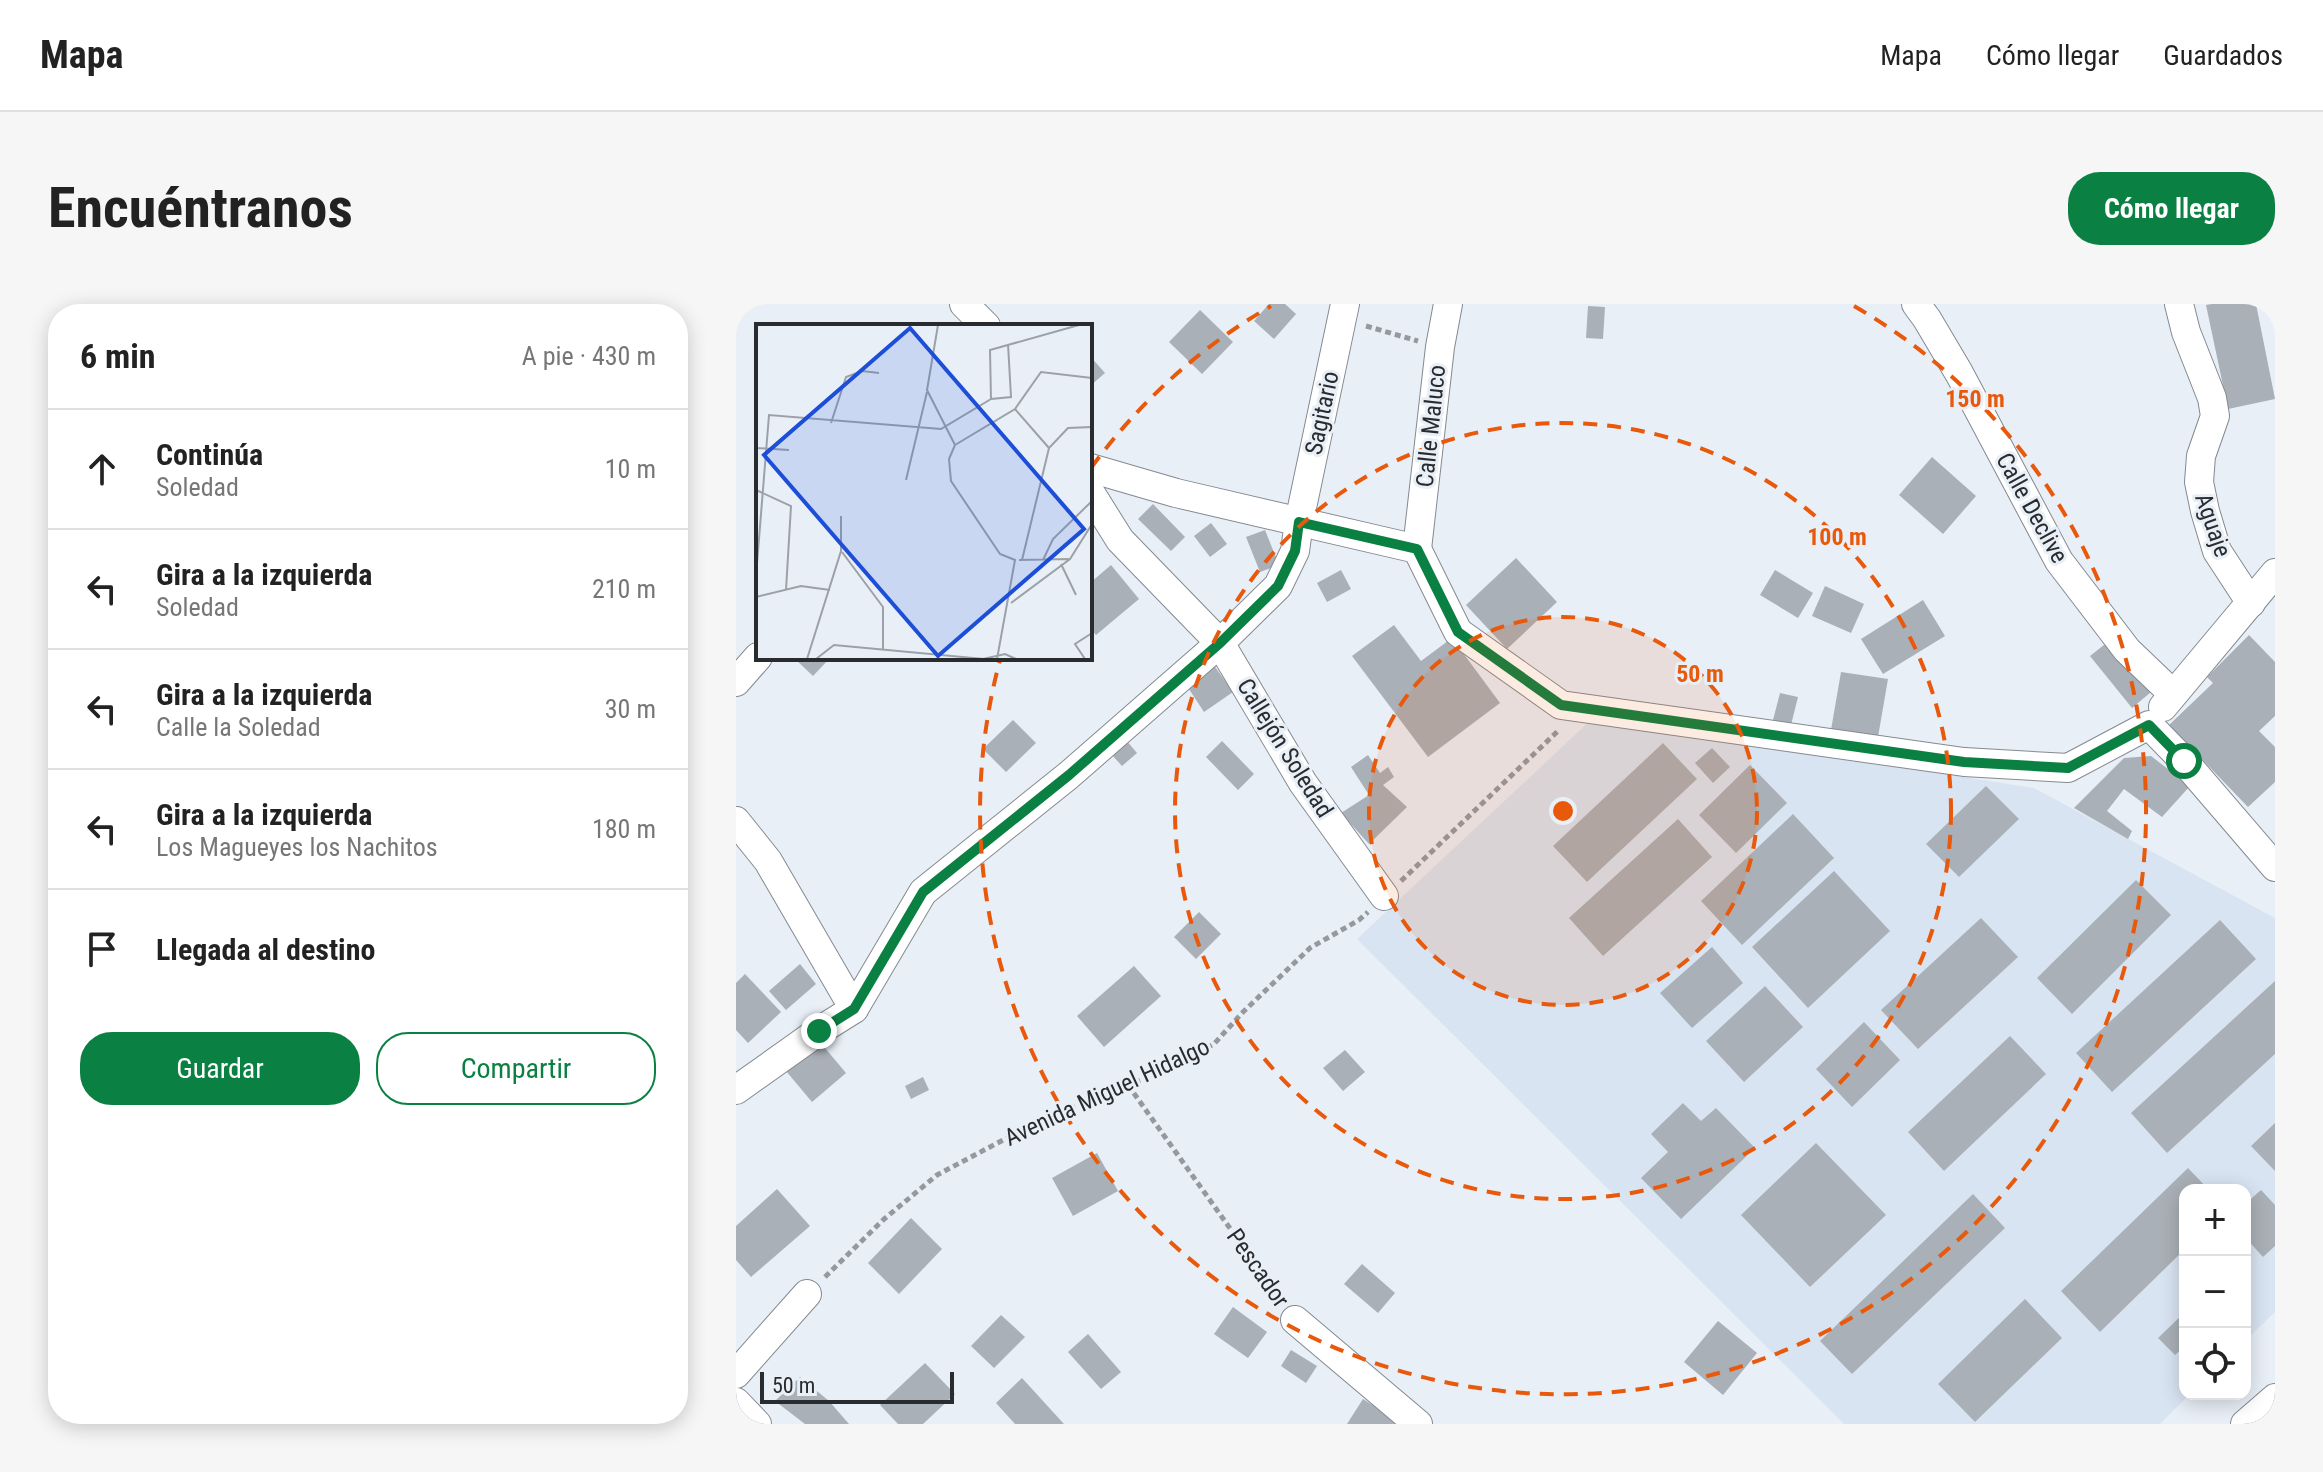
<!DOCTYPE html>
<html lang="es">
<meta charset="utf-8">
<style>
body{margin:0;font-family:"Roboto Condensed",sans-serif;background:#f6f6f6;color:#222}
.controls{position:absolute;right:24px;bottom:24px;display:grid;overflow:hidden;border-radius:16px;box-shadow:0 4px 20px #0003}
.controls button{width:72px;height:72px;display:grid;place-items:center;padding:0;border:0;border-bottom:2px solid #e0e0e0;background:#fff;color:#222;font:40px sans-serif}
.scale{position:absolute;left:24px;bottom:20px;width:194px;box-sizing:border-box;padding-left:8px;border:4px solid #292b2e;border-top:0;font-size:22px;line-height:28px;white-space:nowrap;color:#292b2e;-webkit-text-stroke:6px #e9eff7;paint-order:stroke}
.stop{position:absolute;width:24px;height:24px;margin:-18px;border:6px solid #0b8043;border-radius:50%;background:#fff}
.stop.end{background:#0b8043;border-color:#fff;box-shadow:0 2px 8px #0008}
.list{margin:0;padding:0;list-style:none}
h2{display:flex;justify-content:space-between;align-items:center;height:104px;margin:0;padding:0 32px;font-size:34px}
h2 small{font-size:26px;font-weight:400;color:#767676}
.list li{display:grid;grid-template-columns:52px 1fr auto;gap:24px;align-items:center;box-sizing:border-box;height:120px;padding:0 32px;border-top:2px solid #e0e0e0}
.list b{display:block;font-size:30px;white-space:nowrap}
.list p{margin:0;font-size:26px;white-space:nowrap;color:#767676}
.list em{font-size:26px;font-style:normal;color:#767676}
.actions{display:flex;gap:16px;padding:24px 32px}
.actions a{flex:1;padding:18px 0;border:2px solid #0b8043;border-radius:32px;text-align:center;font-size:28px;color:#0b8043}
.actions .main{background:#0b8043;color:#fff}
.icon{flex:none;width:44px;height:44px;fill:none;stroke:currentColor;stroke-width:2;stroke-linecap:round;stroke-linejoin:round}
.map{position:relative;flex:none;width:1539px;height:1120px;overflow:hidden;border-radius:32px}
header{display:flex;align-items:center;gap:48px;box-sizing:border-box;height:112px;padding:0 40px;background:#fff;border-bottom:2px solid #e0e0e0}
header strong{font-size:38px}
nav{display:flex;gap:44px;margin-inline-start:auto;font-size:28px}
.intro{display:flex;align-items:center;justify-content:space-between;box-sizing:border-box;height:192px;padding:0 48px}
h1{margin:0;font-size:56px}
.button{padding:20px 36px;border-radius:32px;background:#0b8043;color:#fff;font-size:28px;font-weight:700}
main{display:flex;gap:48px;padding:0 48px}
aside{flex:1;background:#fff;border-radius:32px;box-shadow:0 4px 20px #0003}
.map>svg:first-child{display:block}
.built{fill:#d9e4f2}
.building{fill:#aab0b7}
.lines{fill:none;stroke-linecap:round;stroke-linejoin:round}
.minor-casing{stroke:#848a91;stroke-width:30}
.path{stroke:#94999e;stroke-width:5;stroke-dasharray:6 4;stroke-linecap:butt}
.minor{stroke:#fff;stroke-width:28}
.route{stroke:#0b8043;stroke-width:10}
.ring{fill:none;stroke:#e8590c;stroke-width:4;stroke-dasharray:14 10}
.labels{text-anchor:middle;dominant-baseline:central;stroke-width:6;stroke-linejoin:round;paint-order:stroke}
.street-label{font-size:24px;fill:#292b2e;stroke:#e9eff7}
.inset-road{fill:none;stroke:#9ca1a7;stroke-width:2}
.view{fill:#1d4ed8;fill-opacity:0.15;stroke:#1d4ed8;stroke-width:4}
.inset-edge{fill:none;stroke:#292b2e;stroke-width:4}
.centre{fill:#e8590c;stroke:#e9eff7;stroke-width:4}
.ring-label{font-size:24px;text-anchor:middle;font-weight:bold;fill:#e8590c;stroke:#e9eff7;stroke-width:6;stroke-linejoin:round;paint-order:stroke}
</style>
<header>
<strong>Mapa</strong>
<nav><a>Mapa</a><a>Cómo llegar</a><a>Guardados</a></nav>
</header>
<div class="intro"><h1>Encuéntranos</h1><a class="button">Cómo llegar</a></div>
<main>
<aside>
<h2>6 min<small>A pie · 430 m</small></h2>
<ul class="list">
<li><svg class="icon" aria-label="ahead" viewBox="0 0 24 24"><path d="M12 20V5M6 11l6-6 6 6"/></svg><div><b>Continúa</b><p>Soledad</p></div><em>10 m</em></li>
<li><svg class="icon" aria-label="left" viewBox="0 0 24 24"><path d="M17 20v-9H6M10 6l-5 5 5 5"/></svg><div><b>Gira a la izquierda</b><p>Soledad</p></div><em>210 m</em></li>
<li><svg class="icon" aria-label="left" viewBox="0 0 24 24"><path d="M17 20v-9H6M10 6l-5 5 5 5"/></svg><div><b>Gira a la izquierda</b><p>Calle la Soledad</p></div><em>30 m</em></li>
<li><svg class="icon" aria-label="left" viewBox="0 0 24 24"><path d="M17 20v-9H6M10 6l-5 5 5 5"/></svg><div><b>Gira a la izquierda</b><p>Los Magueyes los Nachitos</p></div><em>180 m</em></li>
<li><svg class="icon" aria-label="arrive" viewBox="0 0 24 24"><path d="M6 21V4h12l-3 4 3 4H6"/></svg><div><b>Llegada al destino</b></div></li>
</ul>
<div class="actions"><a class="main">Guardar</a><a>Compartir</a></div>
</aside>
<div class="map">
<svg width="1539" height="1120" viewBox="0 0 1539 1120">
<rect width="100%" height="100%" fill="#e9eff7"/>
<!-- built -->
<path class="built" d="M856 415 1298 484 1539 614V1008L1509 1037V886H1449V1090H1454L1424 1120H1108L621 635Z"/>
<!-- building -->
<g class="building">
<path d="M533 0H549L560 10 538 35 518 17Z"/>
<path d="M1476 0H1520L1539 95 1492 105 1470 1Z"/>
<path d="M852 2 869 3 867 35 850 34Z"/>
<path d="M464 6 497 38 466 70 433 38Z"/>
<path d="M354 52 369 69 354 82Z"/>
<path d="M1196 153 1240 192 1207 230 1163 191Z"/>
<path d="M417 200 449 233 435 247 402 215Z"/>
<path d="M475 219 491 240 474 253 458 232Z"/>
<path d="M529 226 543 261 524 268 510 233Z"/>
<path d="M780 254 821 298 771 345 730 301Z"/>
<path d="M375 261 403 295 360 331 354 324V279Z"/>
<path d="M605 266 615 285 591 298 581 279Z"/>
<path d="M1039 266 1077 289 1062 314 1024 291Z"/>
<path d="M1089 282 1128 300 1115 329 1076 312Z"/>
<path d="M1187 296 1209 332 1147 370 1125 335Z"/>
<path d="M658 321 685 357 716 334 764 399 692 453 616 352Z"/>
<path d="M1513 331 1539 358V412L1523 427 1539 443V478L1512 503 1433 421 1477 379 1471 373Z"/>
<path d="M1373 337 1415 388 1396 404 1354 352Z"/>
<path d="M58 354H94L77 372Z"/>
<path d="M477 360 497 388 468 408 449 379Z"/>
<path d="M1105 368 1152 375 1142 433 1095 426Z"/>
<path d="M1044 389 1062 393 1055 421 1037 416Z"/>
<path d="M277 416 300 439 270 468 247 445Z"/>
<path d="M390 436 401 449 386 462 375 450Z"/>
<path d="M486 437 518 470 502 486 470 453Z"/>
<path d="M927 439 961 475 851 578 817 542Z"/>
<path d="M976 444 994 463 977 479 959 459Z"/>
<path d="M632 451 644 469 652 463 658 473 647 481 671 503 633 540 605 509 633 491 615 463Z"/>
<path d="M1415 452 1454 482 1426 513 1388 485 1371 507 1396 527 1392 535 1338 504 1388 454Z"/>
<path d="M1014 461 1051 499 1000 549 963 511Z"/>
<path d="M1250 482 1283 515 1223 573 1190 540Z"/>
<path d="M1057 510 1098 554 1006 641 965 597Z"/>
<path d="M942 515 976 553 867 652 833 614Z"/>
<path d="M1098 567 1154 627 1072 704 1016 643Z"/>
<path d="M1400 576 1435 611 1336 710 1301 674Z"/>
<path d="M463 608 485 630 460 655 438 633Z"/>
<path d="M1245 614 1282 653 1182 745 1145 706Z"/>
<path d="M1484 616 1520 655 1376 788 1340 749Z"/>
<path d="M976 643 1007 679 956 724 924 689Z"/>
<path d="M64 660 80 680 50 706 33 687Z"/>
<path d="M398 662 425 692 368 743 341 712Z"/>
<path d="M9 670 45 708 12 739 0 726V679Z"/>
<path d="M1539 677V750L1431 849 1395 809Z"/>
<path d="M1029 682 1067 723 1008 778 970 737Z"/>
<path d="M1128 718 1164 756 1116 803 1080 765Z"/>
<path d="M1274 732 1310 770 1208 867 1172 828Z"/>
<path d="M84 738 110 769 76 798 50 767Z"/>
<path d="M609 746 629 768 607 787 587 764Z"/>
<path d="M187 773 193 786 175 795 169 782Z"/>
<path d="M947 799 965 817 980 804 1019 844 945 915 905 874 932 848 915 830Z"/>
<path d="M1539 819V867L1515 842Z"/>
<path d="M1080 839 1150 911 1074 983 1005 911Z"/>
<path d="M361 849 382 887 337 912 316 874Z"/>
<path d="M1452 864 1473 886H1449V945L1364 1028 1325 987Z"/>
<path d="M41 885 74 922 15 973 0 956V922Z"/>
<path d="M1525 886 1539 901V942L1527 953 1509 933V900Z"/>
<path d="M1237 890 1269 924 1116 1070 1084 1037Z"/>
<path d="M175 914 206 945 163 990 132 959Z"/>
<path d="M626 960 659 989 642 1009 608 980Z"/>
<path d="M1289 995 1326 1034 1239 1118 1202 1080Z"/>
<path d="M497 1003 531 1028 512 1054 478 1030Z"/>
<path d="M1449 1008V1042L1439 1051 1422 1034Z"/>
<path d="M265 1011 289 1033 258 1064 235 1042Z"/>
<path d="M982 1017 1021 1049 987 1091 948 1058Z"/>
<path d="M352 1030 385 1068 365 1085 332 1048Z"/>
<path d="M555 1046 581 1062 570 1079 545 1062Z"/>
<path d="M189 1059 219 1090 187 1120H162L144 1101Z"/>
<path d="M64 1073 93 1097 113 1120H69L39 1097Z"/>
<path d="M286 1074 328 1120H279L260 1099Z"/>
<path d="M627 1095 666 1120H611Z"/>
</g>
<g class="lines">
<defs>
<g id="minor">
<path d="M228 0 250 22"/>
<path d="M1180 0 1191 15 1223 69 1323 257 1391 346 1437 390"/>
<path d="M1443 0 1450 28 1476 94 1479 112 1465 152 1463 178 1469 207 1481 247 1515 299"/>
<path d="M354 164 440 189 681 245"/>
<path d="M354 188 384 236 484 339 567 479 648 592"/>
<path d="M681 245 722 328 825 401 1228 458 1332 464 1413 421 1448 457 1539 563"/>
<path d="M681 245 704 43 712 0"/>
<path d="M0 378 22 353"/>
<path d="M1427 403 1539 269"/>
<path d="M0 517 32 557 118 705"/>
<path d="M0 786 83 727 118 705 187 588 333 471 484 339 542 282 559 247 563 218 609 0"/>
<path d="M559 1016 682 1120"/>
<path d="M0 1070 71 990"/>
<path d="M0 1098 21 1120"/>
<path d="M1509 1120 1539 1094"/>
</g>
</defs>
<!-- minor casing -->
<use href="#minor" class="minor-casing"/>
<!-- path -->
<g class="path">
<path d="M630 22 682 37"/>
<path d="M665 577 823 426"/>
<path d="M392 781 545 996"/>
<path d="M89 973 147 916 201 871 305 816 427 767 478 740 507 708 574 644 623 616 632 608"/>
</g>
<!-- minor -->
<use href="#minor" class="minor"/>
</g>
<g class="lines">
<!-- route -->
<path class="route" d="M83 727 118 705 187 588 333 471 484 339 542 282 559 247 563 218 681 245 722 328 825 401 1228 458 1332 464 1413 421 1448 457"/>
</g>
<!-- distance rings -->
<circle cx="827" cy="507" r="194" fill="#e8590c" fill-opacity=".12"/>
<g class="ring">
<circle cx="827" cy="507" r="194"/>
<circle cx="827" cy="507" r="388"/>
<path d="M355 164A583 583 0 0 1 535 2M1118 2A583 583 0 1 1 264 356"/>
</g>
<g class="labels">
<!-- street labels -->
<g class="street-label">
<text transform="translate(586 109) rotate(-78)">Sagitario</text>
<text transform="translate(695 122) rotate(-84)">Calle Maluco</text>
<text transform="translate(1296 204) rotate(61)">Calle Declive</text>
<text transform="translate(1477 221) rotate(71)">Aguaje</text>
<text transform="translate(549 444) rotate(58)">Callejón Soledad</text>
<text transform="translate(371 788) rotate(-25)">Avenida Miguel Hidalgo</text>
<text transform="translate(522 964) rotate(55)">Pescador</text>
</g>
</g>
<!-- overview -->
<g transform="translate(20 20)">
<rect width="336" height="336" fill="#e9eff7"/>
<path class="inset-road" d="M182 1 171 66 199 121M235 75 255 73 252 20M259 85 293 124M75 99 90 53 106 47 123 49M199 121 193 135 195 157 244 230 259 236 241 335M199 121 259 85 285 48 336 54M0 124 33 126M150 156 171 68M0 166 35 182 30 266M86 228 127 283V326M263 236 313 235M266 236 293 124 312 104 336 103M287 236 297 215 336 177M305 240 320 271M0 252 13 91 185 105 235 75 234 26 323 1M0 273 45 262 74 266M255 279 314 235 336 200M51 335 85 227V192M60 335 78 321 228 335M227 335 249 330 260 335M329 335 319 320 336 309"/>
<path class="view" d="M154 4 328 205 182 332 8 131Z"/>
<rect width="336" height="336" class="inset-edge"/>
</g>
<circle cx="827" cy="507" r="12" class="centre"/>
<g class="ring-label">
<text x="1239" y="103">150 m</text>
<text x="1101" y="241">100 m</text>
<text x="964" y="378">50 m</text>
</g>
</svg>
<div class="controls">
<button>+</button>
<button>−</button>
<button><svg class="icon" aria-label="locate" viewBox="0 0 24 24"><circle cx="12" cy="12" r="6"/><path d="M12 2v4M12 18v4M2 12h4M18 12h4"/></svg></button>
</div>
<div class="scale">50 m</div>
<div class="stop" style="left:1448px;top:457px"></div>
<div class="stop end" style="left:83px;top:727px"></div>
</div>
</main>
